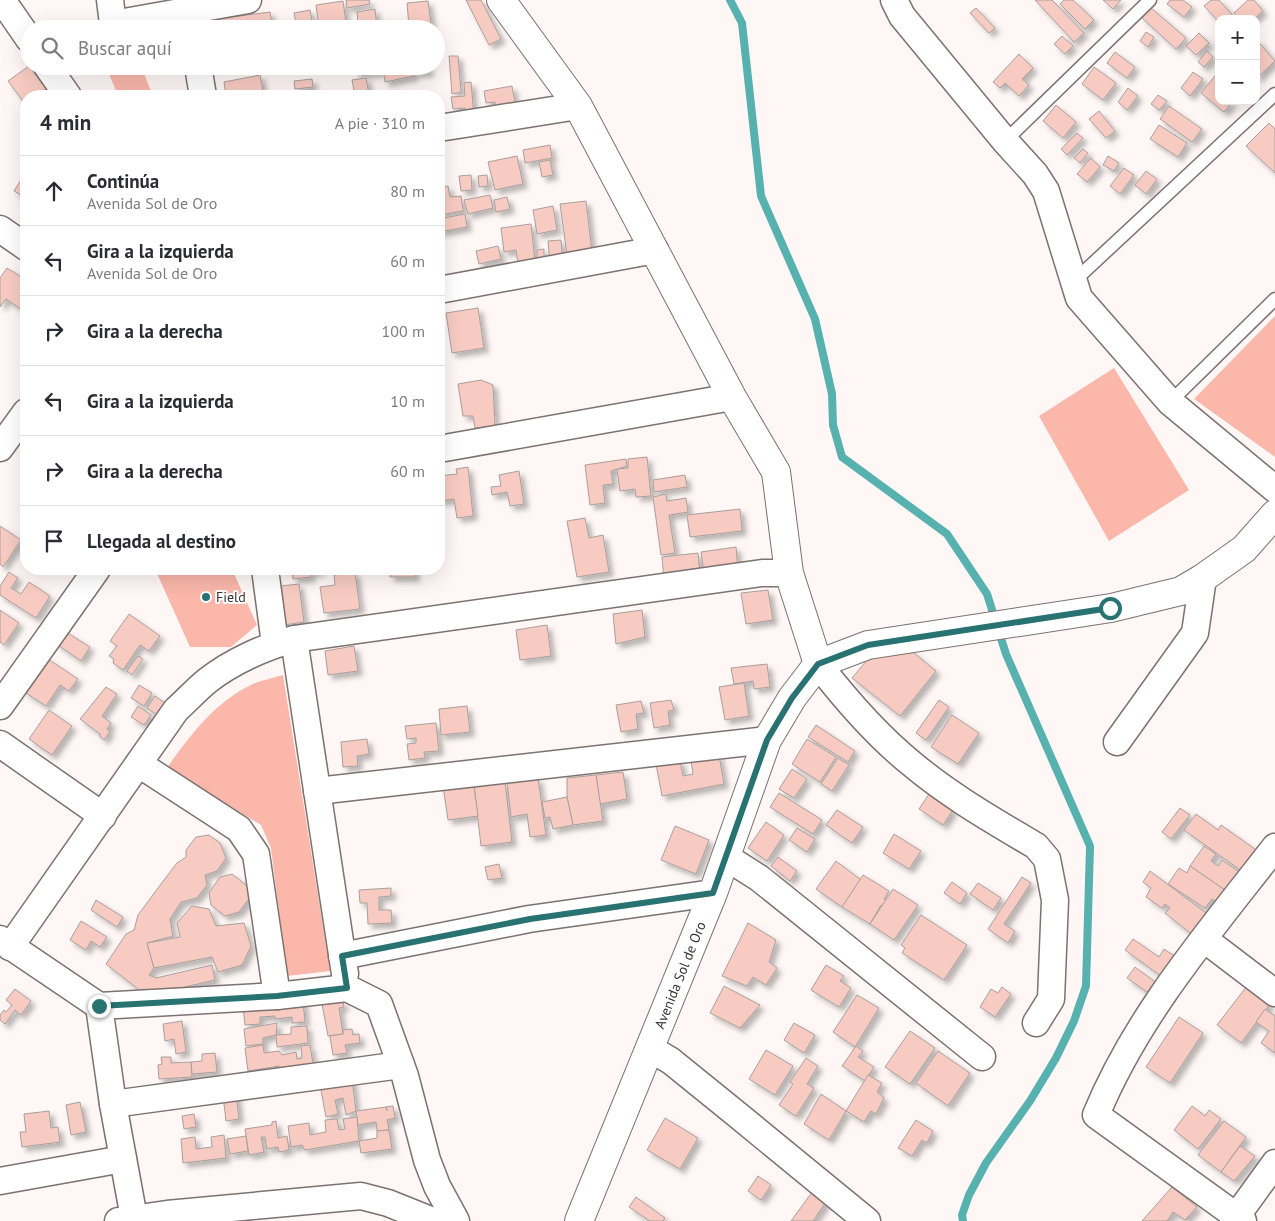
<!DOCTYPE html>
<html lang="es">
<meta charset="utf-8">
<style>
body{margin:0;font-family:"PT Sans",sans-serif;background:#f2f2f3;color:#2b2b33}
.controls{position:absolute;right:15px;top:15px;display:grid;overflow:hidden;border-radius:10px;box-shadow:0 5px 20px #0002}
.controls button{width:45px;height:45px;display:grid;place-items:center;padding:0;border:0;border-bottom:1px solid #e1e1e2;background:#fff;color:#2b2b33;font:25px sans-serif}
.stop{position:absolute;width:15px;height:15px;margin:-11px;border:4px solid #287271;border-radius:50%;background:#fff}
.stop.end{background:#287271;border-color:#fff;box-shadow:0 1px 5px #0008}
.list{margin:0;padding:0;list-style:none}
h2{display:flex;justify-content:space-between;align-items:center;height:65px;margin:0;padding:0 20px;font-size:21px}
h2 small{font-size:16px;font-weight:400;color:#7c7c81}
.list li{display:grid;grid-template-columns:32px 1fr auto;gap:15px;align-items:center;box-sizing:border-box;height:70px;padding:0 20px;border-top:1px solid #e1e1e2}
.list b{display:block;font-size:19px;white-space:nowrap}
.list p{margin:0;font-size:16px;white-space:nowrap;color:#7c7c81}
.list em{font-size:16px;font-style:normal;color:#7c7c81}
.icon{flex:none;width:28px;height:28px;fill:none;stroke:currentColor;stroke-width:2;stroke-linecap:round;stroke-linejoin:round}
.map{position:relative;flex:none;width:1275px;height:1221px;overflow:hidden}
.search{position:absolute;background:#fff;box-shadow:0 5px 20px #0002;left:20px;top:20px;width:425px;height:55px;display:flex;align-items:center;gap:12px;box-sizing:border-box;padding:0 18px;border-radius:28px;color:#7c7c81;font-size:19px}
.panel{position:absolute;background:#fff;box-shadow:0 5px 20px #0002;left:20px;top:90px;width:425px;height:485px;border-radius:20px}
.map>svg:first-child{display:block}
.green{fill:#fab7aa}
.lines{fill:none;stroke-linecap:round;stroke-linejoin:round}
.stream{stroke:#57b1af;stroke-width:8}
.building{fill:#f7cbc2;stroke:#a99f9c;filter:url(#shadow)}
.service-casing{stroke:#7c7270;stroke-width:15}
.minor-casing{stroke:#7c7270;stroke-width:29}
.tertiary-casing{stroke:#7c7270;stroke-width:30}
.secondary-casing{stroke:#7c7270;stroke-width:30}
.service{stroke:#fff;stroke-width:12}
.minor{stroke:#fff;stroke-width:26}
.tertiary{stroke:#fff;stroke-width:28}
.secondary{stroke:#fff;stroke-width:28}
.route{stroke:#287271;stroke-width:6}
.poi-dot{fill:#287271;stroke:#fff;stroke-width:2}
.labels{text-anchor:middle;dominant-baseline:central;stroke-width:4;stroke-linejoin:round;paint-order:stroke}
.poi-label{font-size:14px;fill:#383433;stroke:#fff;text-anchor:start}
.street-label{font-size:14px;fill:#383433;stroke:#fff}
</style>
<div class="map">
<svg width="1275" height="1221" viewBox="0 0 1275 1221">
<defs>
<filter id="shadow"><feDropShadow dx="4.5" dy="4.5" stdDeviation="2.5" flood-color="#0004"/></filter>
</defs>
<rect width="100%" height="100%" fill="#fef7f5"/>
<!-- green -->
<g class="green">
<path d="M106 66H141L153 96H118Z"/>
<path d="M1275 316V457L1194 399Z"/>
<path d="M1114 368 1189 490 1109 541 1039 416Z"/>
<path d="M155 569H232L257 625 231 647H190Z"/>
<path d="M283 675 330 971 287 976 271 848 261 825 167 768C190 735 216 701 253 684 263 680 273 678 283 675Z"/>
</g>
<g class="lines">
<!-- stream -->
<path class="stream" d="M730 0 742 23 761 196 815 319 832 394 833 425 842 457 947 534 987 594 1006 654 1090 846 1086 986 1074 1021 1056 1058 1030 1101 986 1163 969 1195 962 1215 963 1221"/>
</g>
<!-- building -->
<g class="building">
<path d="M346 0H369L370 4 347 8Z"/>
<path d="M466 0H481L501 39 489 45Z"/>
<path d="M1035 0H1052L1084 33 1074 42Z"/>
<path d="M1064 0H1073L1094 20 1085 29 1060 4Z"/>
<path d="M1103 0H1121L1113 9Z"/>
<path d="M1170 0H1183L1192 7 1184 17 1167 4Z"/>
<path d="M1211 0H1219L1236 19H1219V22L1204 6Z"/>
<path d="M1248 0H1254L1263 11 1254 19H1239L1234 13Z"/>
<path d="M343 1 346 23 319 28 316 5Z"/>
<path d="M428 1 431 24 409 26 407 3Z"/>
<path d="M1150 7 1186 38 1176 49 1141 17Z"/>
<path d="M976 8 995 28 989 33 970 13Z"/>
<path d="M375 9 377 29H350L349 25 358 24 357 12Z"/>
<path d="M310 10 312 21 296 24 294 13Z"/>
<path d="M270 12 272 24 218 29 217 19Z"/>
<path d="M278 23 279 29H269L268 24Z"/>
<path d="M1146 32 1154 37 1148 47 1140 41Z"/>
<path d="M1199 33 1209 43 1196 55 1186 46Z"/>
<path d="M1062 36 1073 46 1065 54 1054 44Z"/>
<path d="M1256 39 1275 61 1256 79Z"/>
<path d="M1207 51 1213 57 1204 67 1198 62Z"/>
<path d="M1115 52 1135 67 1127 78 1107 63Z"/>
<path d="M1019 54 1033 68 1022 79 1029 85 1019 96 1005 83 1000 88 993 82Z"/>
<path d="M449 56H458L461 92 452 94Z"/>
<path d="M29 66 46 89 36 96H26L25 104 8 81Z"/>
<path d="M380 66 381 72 356 74 355 68Z"/>
<path d="M389 66H412L414 76 385 82 383 67Z"/>
<path d="M415 66H428L429 72 415 73Z"/>
<path d="M1094 67 1116 83 1103 100 1082 84Z"/>
<path d="M1219 71V101H1233L1224 112 1201 93Z"/>
<path d="M1193 72 1203 79 1190 96 1181 88Z"/>
<path d="M260 75 264 96H226L224 82Z"/>
<path d="M366 78 369 94 355 96 352 80Z"/>
<path d="M312 79 313 87 295 89 294 81Z"/>
<path d="M471 82 474 116 466 118 465 108 453 109 451 97 465 96 464 83Z"/>
<path d="M512 86 516 107 496 110 495 102 486 103 484 91Z"/>
<path d="M1128 88 1138 96 1127 110 1118 102Z"/>
<path d="M385 91 386 96H357H360Z"/>
<path d="M1158 95 1167 101 1159 110 1151 104Z"/>
<path d="M1056 105 1076 122 1063 138 1043 121Z"/>
<path d="M1169 106 1202 129 1192 142 1160 119Z"/>
<path d="M1099 111 1115 131 1106 138 1089 119Z"/>
<path d="M1269 123 1275 129V173L1246 146Z"/>
<path d="M1159 125 1187 143 1178 157 1150 139Z"/>
<path d="M1077 133 1083 138 1067 155 1061 149Z"/>
<path d="M550 145 552 158 525 163 523 150Z"/>
<path d="M1083 149 1088 153 1080 163 1074 158Z"/>
<path d="M517 156 523 184 495 190 488 162Z"/>
<path d="M1108 156 1119 163 1114 171 1103 165Z"/>
<path d="M1091 158 1100 167 1087 182 1077 174Z"/>
<path d="M550 160 553 175 542 177 539 162Z"/>
<path d="M1124 168 1134 175 1120 194 1110 186Z"/>
<path d="M1146 171 1157 179 1146 194 1135 185Z"/>
<path d="M471 175 472 190 461 191 459 176Z"/>
<path d="M487 175 488 186 479 187 478 176Z"/>
<path d="M21 180 26 181V198L14 191Z"/>
<path d="M448 186 450 197 461 196 463 211 439 215V188Z"/>
<path d="M490 195 493 208 468 214 464 200Z"/>
<path d="M507 197 510 209 496 212 494 200Z"/>
<path d="M586 201 592 252 567 255 560 204Z"/>
<path d="M553 206 557 230 537 234 533 210Z"/>
<path d="M465 214 467 227 439 232V219Z"/>
<path d="M531 224 535 262 518 264 516 250 504 252 501 228Z"/>
<path d="M561 240 563 264 550 265 548 241Z"/>
<path d="M498 246 501 259 479 264 476 251Z"/>
<path d="M544 249V260H537V250Z"/>
<path d="M7 268 26 280V308L24 311 6 299 0 307V278Z"/>
<path d="M478 308 484 348 452 353 446 313Z"/>
<path d="M481 380 493 385 495 426 475 428 473 416H463L458 384Z"/>
<path d="M647 457 651 496 636 497 635 489 620 491 617 469 628 468V459Z"/>
<path d="M626 459 627 466 611 471 613 484 603 485 605 503 590 505 585 465Z"/>
<path d="M468 467 473 516 457 518 454 499 439 501V476L457 474 456 469Z"/>
<path d="M519 471 524 504 510 506 507 492 492 495 491 487 501 486 499 475Z"/>
<path d="M685 475 687 487 654 492 653 480Z"/>
<path d="M666 494 667 501 686 498 688 512 669 515 675 553 661 555 653 497Z"/>
<path d="M740 509 742 531 690 537 687 515Z"/>
<path d="M585 518 589 538 603 535 609 572 577 577 567 521Z"/>
<path d="M0 526 21 540 3 567 0 564Z"/>
<path d="M736 547 738 570 704 574 701 552Z"/>
<path d="M698 553 700 574 664 579 662 557Z"/>
<path d="M279 569H321V571L310 572 311 577 293 579 292 569Z"/>
<path d="M400 569H415V577H390V570Z"/>
<path d="M9 572 18 578 11 588 21 594 29 582 50 596 36 618 0 595V586Z"/>
<path d="M355 572 360 609 324 613 320 587 335 585 334 575Z"/>
<path d="M299 584 304 622 284 625 280 586Z"/>
<path d="M768 590 773 620 746 624 741 593Z"/>
<path d="M0 610 19 623 4 645 0 642Z"/>
<path d="M642 610 645 637 616 644 613 614Z"/>
<path d="M129 614 160 636 149 651 140 645 123 670 113 663 114 659 109 656 117 646 110 641Z"/>
<path d="M547 625 551 656 520 660 516 630Z"/>
<path d="M63 630 90 647 81 661 55 643Z"/>
<path d="M354 646 358 671 328 675 325 651Z"/>
<path d="M913 652 936 671 900 716 852 678 872 654Z"/>
<path d="M138 656 143 659 132 675 127 671Z"/>
<path d="M45 657 78 679 69 691 60 685 46 706 23 691Z"/>
<path d="M767 664 770 687 754 689 753 681 734 684 731 668Z"/>
<path d="M744 683 749 716 725 720 719 687Z"/>
<path d="M139 685 152 693 144 706 131 698Z"/>
<path d="M106 687 117 694 102 716 111 723 107 729 110 731 104 740 100 737V734L80 719Z"/>
<path d="M155 696 165 703 157 715 147 708Z"/>
<path d="M671 700 674 710 668 711 670 725 654 728 650 703Z"/>
<path d="M939 700 949 707 926 740 916 733Z"/>
<path d="M641 701 644 713 636 714 638 729 621 732 616 705Z"/>
<path d="M138 706 151 715 144 725 131 717Z"/>
<path d="M467 706 470 732 441 735 439 709Z"/>
<path d="M49 710 72 726 52 755 29 739Z"/>
<path d="M952 715 979 733 958 764 931 747Z"/>
<path d="M436 723 439 751 424 752 425 758 409 760 407 744 416 743V738L407 739 405 726Z"/>
<path d="M816 725 855 751 848 762 808 737Z"/>
<path d="M367 739 369 754 357 756 358 766 343 767 341 742Z"/>
<path d="M807 739 836 757 820 782 792 764Z"/>
<path d="M719 755 724 784 662 796 656 764 680 760 683 776 693 774 691 761Z"/>
<path d="M838 758 849 765 832 791 821 784Z"/>
<path d="M792 769 807 779 794 798 779 789Z"/>
<path d="M623 772 627 799 600 804 596 775Z"/>
<path d="M596 775 603 821 573 825 567 797V778Z"/>
<path d="M538 778 546 835 530 837 527 814 511 817 507 782Z"/>
<path d="M505 782 512 842 481 846 474 785Z"/>
<path d="M458 784 460 789 474 787 478 816 448 820 443 786Z"/>
<path d="M779 793 822 820 813 834 770 807Z"/>
<path d="M929 794 953 810 943 825 919 809Z"/>
<path d="M567 797 573 825 553 829 550 817 545 818 542 802Z"/>
<path d="M1180 808 1190 815 1171 839 1162 832Z"/>
<path d="M837 810 863 827 852 843 826 825Z"/>
<path d="M1196 814 1218 830 1221 825 1259 852 1243 872 1184 830Z"/>
<path d="M766 822 784 835 767 861 748 848Z"/>
<path d="M675 826 709 840 696 874 661 860Z"/>
<path d="M797 828 815 839 807 852 789 840Z"/>
<path d="M894 834 921 851 909 869 883 853Z"/>
<path d="M209 835 220 843 226 858 217 871 205 875 207 885 197 898 181 902 170 919 173 936 147 943 154 968 149 975 156 978 212 965 215 980 147 996 106 964 126 934 134 930 138 915 164 880 177 863 186 857V850L196 837Z"/>
<path d="M1204 846 1216 854 1211 861 1218 866 1222 860 1242 874 1233 886 1230 882 1225 890 1190 866Z"/>
<path d="M778 857 797 871 790 881 771 866Z"/>
<path d="M836 861 861 880 842 907 816 889Z"/>
<path d="M499 864 502 878 488 880 485 867Z"/>
<path d="M1190 866 1225 890 1218 903 1212 899 1205 908 1168 884 1179 868 1187 873Z"/>
<path d="M1150 871 1210 916 1195 937 1165 913 1170 908 1165 904 1162 908 1146 897 1151 888 1143 882Z"/>
<path d="M232 874 246 885 251 896 239 912 225 916 211 905 209 893 220 877Z"/>
<path d="M863 875 889 891 884 899 894 906 890 911 881 905 870 924 842 907Z"/>
<path d="M1022 877 1031 883 1004 924 1015 931 1008 943 988 929Z"/>
<path d="M952 882 967 893 960 904 944 893Z"/>
<path d="M978 883 1001 898 993 910 970 894Z"/>
<path d="M391 888V896L379 897V910H391L392 923 368 924 367 903H360L359 890Z"/>
<path d="M893 889 918 905 894 940 870 924Z"/>
<path d="M96 900 123 917 117 927 91 910Z"/>
<path d="M192 906 209 909 216 926 244 923 251 946 242 965 218 972 212 957 154 968 147 943 180 937 177 923Z"/>
<path d="M921 915 967 945 944 980 902 953 905 948 901 945Z"/>
<path d="M81 921 107 937 100 947 91 941 86 950 70 940Z"/>
<path d="M748 923 776 940 769 962 777 968 766 985 753 977 747 986 722 976Z"/>
<path d="M1133 939 1159 957 1164 949 1179 959 1165 979 1125 950Z"/>
<path d="M826 965 844 976 840 981 851 988 839 1007 811 990Z"/>
<path d="M1135 967 1158 984 1153 991 1150 989 1147 992 1127 978Z"/>
<path d="M724 986 760 1005 740 1028 710 1013Z"/>
<path d="M1247 986 1270 1004 1241 1043 1217 1025Z"/>
<path d="M1002 987 1011 994 995 1017 980 1007 991 989 998 993Z"/>
<path d="M15 989 31 1001 21 1015 15 1010 5 1024 0 1020V1015L4 1010 6 1012 12 1005 6 1000Z"/>
<path d="M857 995 879 1008 855 1047 833 1032Z"/>
<path d="M303 1001 305 1022 292 1023V1017L275 1019V1016L260 1017V1024L245 1025 243 1007Z"/>
<path d="M343 1001 344 1007 339 1008 343 1034 328 1036 322 1004Z"/>
<path d="M1265 1009 1275 1016V1053L1261 1043 1269 1031 1256 1022Z"/>
<path d="M1179 1017 1203 1033 1170 1083 1146 1067Z"/>
<path d="M182 1021 186 1052 176 1054 174 1039 165 1041 163 1024Z"/>
<path d="M277 1023 276 1035 263 1038V1044L246 1046 244 1029Z"/>
<path d="M794 1023 815 1035 804 1053 784 1040Z"/>
<path d="M307 1026 308 1043 277 1047 276 1035 291 1034V1027Z"/>
<path d="M352 1029 353 1035 359 1034 360 1043 345 1045 347 1053 333 1055 330 1036 343 1034V1030Z"/>
<path d="M910 1031 935 1048 910 1084 885 1067Z"/>
<path d="M263 1045 264 1053 279 1051 282 1055 296 1052 297 1059 302 1058 301 1046 310 1045 313 1064 279 1069V1066L248 1071 245 1048Z"/>
<path d="M856 1046 863 1051 858 1057 874 1067 865 1081 842 1066Z"/>
<path d="M766 1050 793 1066 775 1095 749 1079Z"/>
<path d="M938 1051 970 1073 948 1106 916 1083Z"/>
<path d="M215 1053 217 1072 192 1074 191 1062 202 1061V1054Z"/>
<path d="M161 1057H171V1063L191 1062 192 1077 159 1079 158 1065 162 1064Z"/>
<path d="M806 1058 818 1066 807 1084 814 1088 796 1116 779 1105 793 1084 790 1082Z"/>
<path d="M868 1075 882 1083 877 1092 884 1098 876 1114 871 1111 864 1122 846 1111Z"/>
<path d="M352 1079 356 1111 346 1115 343 1098 335 1100 338 1114 326 1117 320 1085Z"/>
<path d="M236 1093 239 1119 226 1121 223 1095Z"/>
<path d="M821 1094 846 1111 829 1140 804 1124Z"/>
<path d="M80 1102 86 1132 71 1135 66 1105Z"/>
<path d="M393 1106 395 1118 387 1120 389 1130 377 1131 376 1122 358 1125 356 1111 386 1107 387 1111 386 1107Z"/>
<path d="M1192 1106 1205 1116 1209 1110 1221 1119 1198 1149 1174 1130Z"/>
<path d="M49 1111 51 1128 58 1127 60 1142 22 1147 20 1132H26L24 1114Z"/>
<path d="M194 1114 196 1127 184 1129 182 1116Z"/>
<path d="M357 1117 359 1141 305 1150 302 1145 291 1147 288 1126 309 1123 310 1135 326 1132 325 1120 337 1119 339 1130 345 1129 343 1119Z"/>
<path d="M665 1118 698 1138 680 1169 647 1150Z"/>
<path d="M916 1120 933 1131 927 1143 922 1140 912 1156 898 1148Z"/>
<path d="M276 1121 278 1138 287 1136 289 1150 279 1152 278 1147 267 1149 265 1137H261L264 1152 249 1155 245 1129 272 1125V1122Z"/>
<path d="M1224 1121 1246 1137 1221 1172 1198 1155Z"/>
<path d="M389 1130 392 1149 361 1153 359 1141 377 1138V1131Z"/>
<path d="M224 1135 226 1158 183 1163 181 1139 195 1137 196 1149 212 1147 211 1137Z"/>
<path d="M246 1136 248 1151 230 1154 227 1139Z"/>
<path d="M1240 1146 1255 1156 1234 1181 1221 1172Z"/>
<path d="M758 1176 771 1185 761 1200 748 1191Z"/>
<path d="M1172 1187 1197 1207 1185 1220 1173 1212 1167 1221H1142Z"/>
<path d="M813 1191 826 1202 813 1221H791Z"/>
<path d="M636 1197 665 1218 663 1221H650L629 1207Z"/>
</g>
<g class="lines">
<defs>
<g id="service">
<path d="M1005 141 1150 0"/>
<path d="M1073 282 1275 94"/>
<path d="M1170 402 1275 299"/>
</g>
<g id="minor">
<path d="M2 0 29 39"/>
<path d="M110 0 113 24 248 0"/>
<path d="M894 0 902 16 1005 141 1035 174 1046 191 1079 298 1170 402 1275 489"/>
<path d="M47 66 68 96"/>
<path d="M198 66 203 96"/>
<path d="M439 128 578 106"/>
<path d="M0 229 26 247"/>
<path d="M439 290 655 250"/>
<path d="M0 448 26 412"/>
<path d="M439 449 732 397"/>
<path d="M265 569 275 644"/>
<path d="M294 639 345 974"/>
<path d="M818 664C846 700 876 735 912 764 950 796 994 821 1036 846L1047 859 1055 900 1051 999 1036 1023"/>
<path d="M0 706 97 569"/>
<path d="M1117 742 1195 633 1203 578"/>
<path d="M0 744 103 816"/>
<path d="M139 764 239 829 256 854 277 996"/>
<path d="M317 791 767 740"/>
<path d="M726 857 759 878 982 1057"/>
<path d="M0 939 99 1006 277 996 347 988 379 1004 405 1076 427 1160 437 1186 456 1221"/>
<path d="M1204 939 1275 993"/>
<path d="M10 947 176 710C186 701 196 690 207 681 231 662 264 647 294 639L762 573H789"/>
<path d="M342 956 529 919 713 893"/>
<path d="M99 1006 113 1104 134 1218"/>
<path d="M651 1049 671 1061 734 1112 867 1221"/>
<path d="M113 1104 401 1065"/>
<path d="M0 1181 123 1159"/>
<path d="M118 1221 167 1214 361 1196 388 1203 433 1221"/>
<path d="M1233 1221 1275 1163"/>
<path d="M1243 1221 1096 1115C1137 1015 1210 931 1275 847"/>
</g>
<path id="tertiary" d="M501 0 578 106 732 397 776 472 789 573 818 664"/>
<path id="secondary" d="M579 1221 713 893 767 740 792 698 818 664 868 645 1111 608 1181 591 1203 578 1244 549 1275 514"/>
</defs>
<!-- service casing -->
<use href="#service" class="service-casing"/>
<!-- minor casing -->
<use href="#minor" class="minor-casing"/>
<!-- tertiary casing -->
<use href="#tertiary" class="tertiary-casing"/>
<!-- secondary casing -->
<use href="#secondary" class="secondary-casing"/>
<!-- service -->
<use href="#service" class="service"/>
<!-- minor -->
<use href="#minor" class="minor"/>
<!-- tertiary -->
<use href="#tertiary" class="tertiary"/>
<!-- secondary -->
<use href="#secondary" class="secondary"/>
</g>
<g class="lines">
<!-- route -->
<path class="route" d="M99 1006 277 996 347 988 342 956 530 919 713 893 767 740 792 698 818 664 868 645 1110 608"/>
</g>
<!-- markers -->
<circle class="poi-dot" cx="206" cy="597" r="5"/>
<g class="labels">
<!-- poi labels -->
<g class="poi-label">
<text x="216" y="597">Field</text>
</g>
<!-- street labels -->
<g class="street-label">
<text transform="translate(680 975) rotate(-68)">Avenida Sol de Oro</text>
</g>
</g>
</svg>
<div class="controls">
<button>+</button>
<button>−</button>
</div>
<div class="stop" style="left:1110px;top:608px"></div>
<div class="stop end" style="left:99px;top:1006px"></div>
<div class="search"><svg class="icon" aria-label="search" viewBox="0 0 24 24"><circle cx="10" cy="10" r="6"/><path d="M15 15l6 6"/></svg>Buscar aquí</div>
<section class="panel">
<h2>4 min<small>A pie · 310 m</small></h2>
<ul class="list">
<li><svg class="icon" aria-label="ahead" viewBox="0 0 24 24"><path d="M12 20V5M6 11l6-6 6 6"/></svg><div><b>Continúa</b><p>Avenida Sol de Oro</p></div><em>80 m</em></li>
<li><svg class="icon" aria-label="left" viewBox="0 0 24 24"><path d="M17 20v-9H6M10 6l-5 5 5 5"/></svg><div><b>Gira a la izquierda</b><p>Avenida Sol de Oro</p></div><em>60 m</em></li>
<li><svg class="icon" aria-label="right" viewBox="0 0 24 24"><path d="M7 20v-9h11M14 6l5 5-5 5"/></svg><div><b>Gira a la derecha</b></div><em>100 m</em></li>
<li><svg class="icon" aria-label="left" viewBox="0 0 24 24"><path d="M17 20v-9H6M10 6l-5 5 5 5"/></svg><div><b>Gira a la izquierda</b></div><em>10 m</em></li>
<li><svg class="icon" aria-label="right" viewBox="0 0 24 24"><path d="M7 20v-9h11M14 6l5 5-5 5"/></svg><div><b>Gira a la derecha</b></div><em>60 m</em></li>
<li><svg class="icon" aria-label="arrive" viewBox="0 0 24 24"><path d="M6 21V4h12l-3 4 3 4H6"/></svg><div><b>Llegada al destino</b></div></li>
</ul>
</section>
</div>
